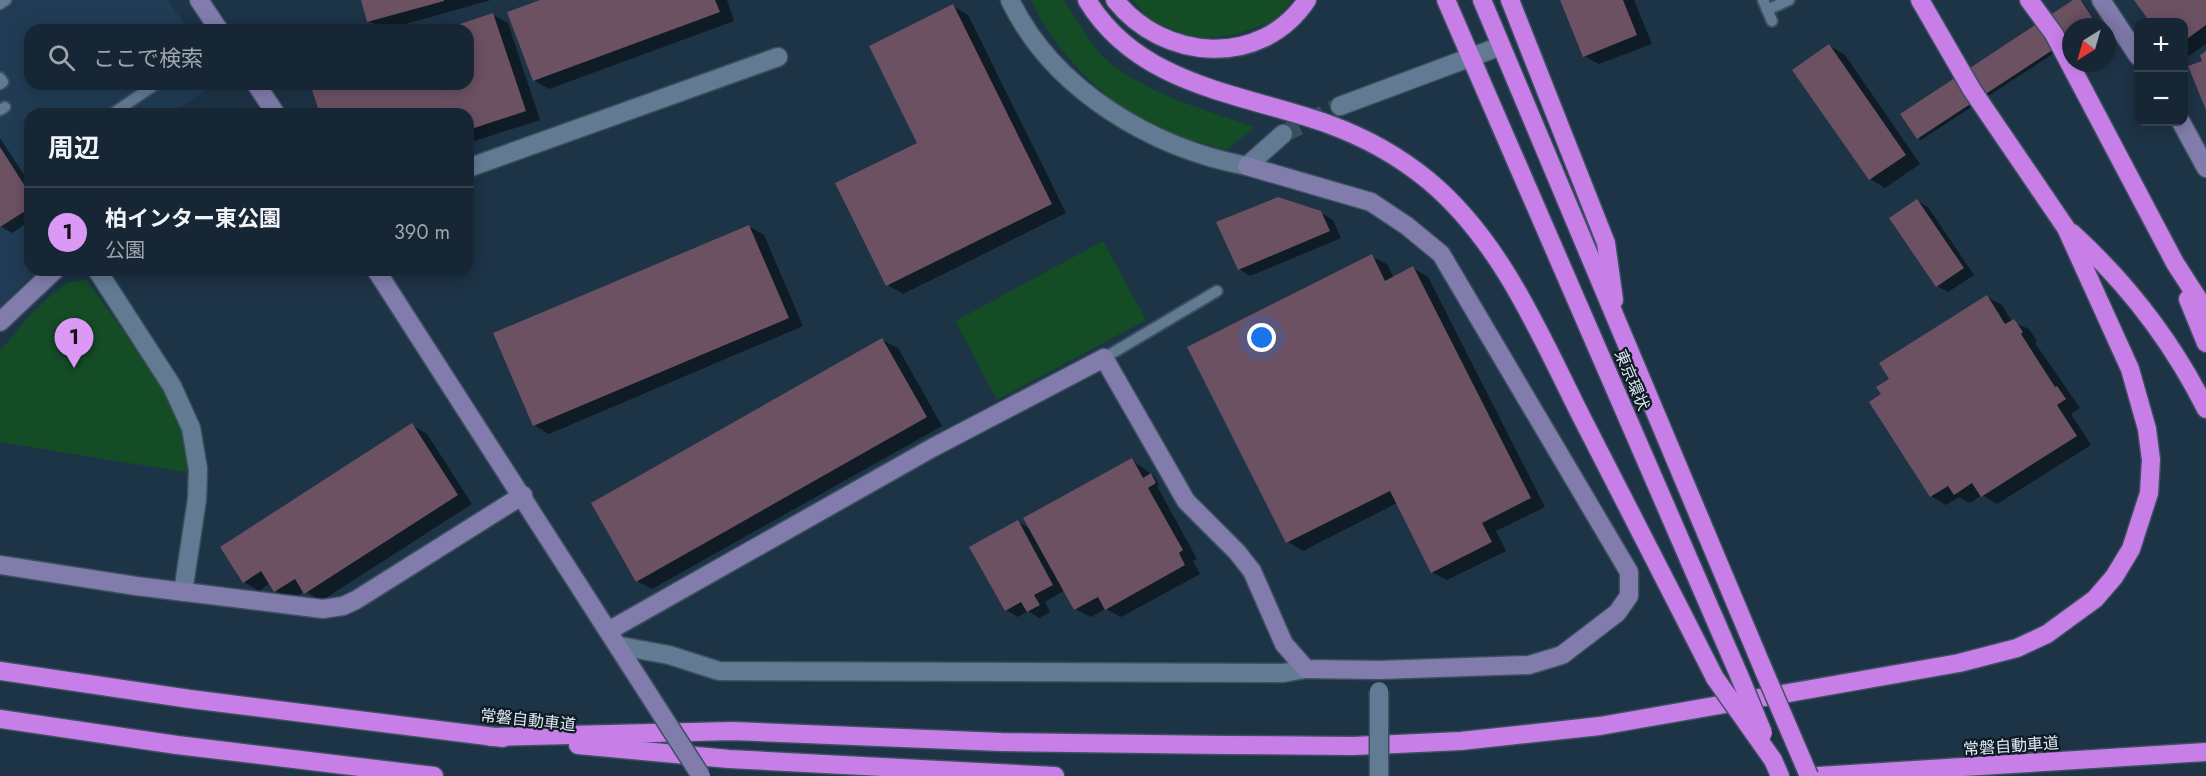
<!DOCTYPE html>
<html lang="ja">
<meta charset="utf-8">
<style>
body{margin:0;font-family:Jost,"Noto Sans JP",sans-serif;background:#233240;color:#f1f3f6}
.controls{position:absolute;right:18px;top:18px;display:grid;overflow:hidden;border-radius:12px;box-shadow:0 3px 15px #0003}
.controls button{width:54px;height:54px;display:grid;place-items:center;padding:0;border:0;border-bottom:2px solid #35434f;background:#162634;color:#f1f3f6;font:30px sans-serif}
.compass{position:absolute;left:2062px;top:18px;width:54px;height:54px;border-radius:50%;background:#162634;box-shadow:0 3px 15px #0003;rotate:217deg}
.you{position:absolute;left:1262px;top:338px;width:21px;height:21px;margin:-15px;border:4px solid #fff;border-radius:50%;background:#1a73e8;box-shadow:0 0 0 9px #1a73e833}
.badge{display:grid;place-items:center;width:39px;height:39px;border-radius:50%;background:#db99f5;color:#111;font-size:20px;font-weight:700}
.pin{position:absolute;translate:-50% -50px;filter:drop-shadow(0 2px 3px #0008)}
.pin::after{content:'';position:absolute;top:32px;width:21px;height:18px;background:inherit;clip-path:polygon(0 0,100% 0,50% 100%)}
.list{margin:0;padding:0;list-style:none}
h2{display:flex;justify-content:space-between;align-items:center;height:78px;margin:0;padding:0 24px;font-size:26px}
h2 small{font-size:20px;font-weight:400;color:#9ea5ac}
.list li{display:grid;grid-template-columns:39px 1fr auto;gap:18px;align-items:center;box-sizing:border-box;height:90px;padding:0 24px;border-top:2px solid #35434f}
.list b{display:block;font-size:22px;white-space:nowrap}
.list p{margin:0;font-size:20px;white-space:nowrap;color:#9ea5ac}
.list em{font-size:20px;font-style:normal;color:#9ea5ac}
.icon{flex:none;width:33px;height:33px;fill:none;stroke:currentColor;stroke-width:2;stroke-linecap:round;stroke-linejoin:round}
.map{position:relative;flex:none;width:2206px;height:776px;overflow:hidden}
.search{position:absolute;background:#162634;box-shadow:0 3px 15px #0003;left:24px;top:24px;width:450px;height:66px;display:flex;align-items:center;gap:15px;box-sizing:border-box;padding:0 21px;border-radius:18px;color:#9ea5ac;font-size:22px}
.panel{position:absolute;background:#162634;box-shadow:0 3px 15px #0003;left:24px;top:108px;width:450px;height:168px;border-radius:18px}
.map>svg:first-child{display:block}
.built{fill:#203c54}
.green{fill:#144c26}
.shadow{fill:#0007}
.building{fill:#6c5162}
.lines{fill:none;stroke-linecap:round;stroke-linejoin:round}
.street-tunnel{stroke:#3a4e60;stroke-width:18;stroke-dasharray:18 9;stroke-linecap:butt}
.lane-casing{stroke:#3d5060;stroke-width:14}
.street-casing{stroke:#3d5060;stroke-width:21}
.secondary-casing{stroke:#3d5060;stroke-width:21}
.highway-casing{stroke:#3d5060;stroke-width:21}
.lane{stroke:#637b92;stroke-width:10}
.street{stroke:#637b92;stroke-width:18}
.secondary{stroke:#817cac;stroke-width:18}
.highway{stroke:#c77fe7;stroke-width:18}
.street-bridge-casing{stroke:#3d5060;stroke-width:21;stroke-linecap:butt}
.secondary-bridge-casing{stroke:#3d5060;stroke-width:21;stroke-linecap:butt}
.highway-bridge-casing{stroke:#3d5060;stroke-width:21;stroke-linecap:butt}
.street-bridge{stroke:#637b92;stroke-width:18}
.secondary-bridge{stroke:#817cac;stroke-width:18}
.highway-bridge{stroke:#c77fe7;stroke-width:18}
.labels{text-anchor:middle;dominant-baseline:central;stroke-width:4.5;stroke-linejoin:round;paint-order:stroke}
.street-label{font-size:16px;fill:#dbe9f5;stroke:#101a23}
</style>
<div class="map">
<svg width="2206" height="776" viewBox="0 0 2206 776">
<rect width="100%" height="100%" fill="#1d3346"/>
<!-- built -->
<path class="built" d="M0 0H168L188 30H30V84H216L170 114H30V270H41L26 281 0 308Z"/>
<!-- green -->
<g class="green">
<path d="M1031 0H1064C1077 19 1090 45 1107 60 1147 95 1207 110 1255 127L1226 150C1204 143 1180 138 1159 129 1109 106 1053 51 1031 0Z"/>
<path d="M1133 0H1292L1276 20 1231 36 1192 38 1149 19Z"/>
<path d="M1103 241 1146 320 997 400 955 321Z"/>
<path d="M86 279C118 326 164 378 182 432 186 445 187 460 190 473L0 442V351L29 316 56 291 67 283Z"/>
</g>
<!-- shadow -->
<g class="shadow">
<path d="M363 0H491L384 30 369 21Z"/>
<path d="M544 0H727L734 21 549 89 534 80Z"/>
<path d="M1562 0H1634L1652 44 1599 64 1584 56Z"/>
<path d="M2076 0H2082L2097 24 2093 27H2071V42L1921 140 1918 138Z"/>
<path d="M2135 0H2206V44L2186 58 2184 57V22H2151Z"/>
<path d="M953 6 968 15 1066 213 903 294 888 285Z"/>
<path d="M493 15 508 23 540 120 468 143V114H322L312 84H468V30H446Z"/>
<path d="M1830 46 1845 55 1920 164 1885 188 1870 179Z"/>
<path d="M0 138 30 184V221L12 233 0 226Z"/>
<path d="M1917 201 1928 207 1974 275 1948 292 1937 286Z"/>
<path d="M1321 213 1333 220 1341 238 1250 276 1239 269Z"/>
<path d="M748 226 764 235 803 326 549 434 534 425Z"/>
<path d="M1371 256 1387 264 1394 278 1413 268 1428 277 1545 507 1496 531 1506 551 1447 580 1432 572 1397 503 1303 551 1288 542Z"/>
<path d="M1987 297 2002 305 2012 322 2029 329 2037 341 2035 343 2080 408 2071 414 2091 445 1997 504 1982 495 1970 503 1959 497 1946 505 1931 496 1883 395 1891 379Z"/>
<path d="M882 340 898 348 942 426 652 589 637 581Z"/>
<path d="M412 425 427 434 472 504 321 601 305 591 291 600 276 591 270 583 259 591 244 582Z"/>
<path d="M1132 460 1154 476 1159 485 1157 486 1197 559 1193 561 1200 574 1121 617 1106 609 1091 617 1075 609 1065 590 1045 602 1050 612 1039 618 1028 611 1018 617 1006 610 1018 522 1032 530Z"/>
</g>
<!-- building -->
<g class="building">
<path d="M361 0H444V1L367 22Z"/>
<path d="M540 0H715L720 12 533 81 507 12Z"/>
<path d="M1560 0H1623L1637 35 1583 57Z"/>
<path d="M2073 0H2081L2095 22 2088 27H2071V38L1917 139 1900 114Z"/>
<path d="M2134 0H2206V25L2184 41V22H2150Z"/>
<path d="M953 4 1052 204 886 286 835 183 917 143 869 46Z"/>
<path d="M493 13 526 111 468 130V114H320L310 84H468V30H442Z"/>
<path d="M1829 44 1906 155 1869 180 1792 70Z"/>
<path d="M2206 51V110L2188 66 2202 61 2200 55Z"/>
<path d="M0 147 30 194V208L0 227Z"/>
<path d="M1278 197 1321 211 1330 231 1238 270 1216 222Z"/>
<path d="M1917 199 1964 268 1936 287 1889 218Z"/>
<path d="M749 225 789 318 533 426 493 333Z"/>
<path d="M1372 254 1385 281 1413 266 1531 498 1482 523 1492 542 1431 573 1390 491 1286 543 1187 347Z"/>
<path d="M1987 295 2005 324 2014 319 2023 332 2021 334 2055 387 2057 386 2066 399 2057 405 2077 436 1981 497 1972 483 1954 495 1948 486 1930 497 1869 402 1881 394 1876 387 1889 379 1879 363Z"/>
<path d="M882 338 927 417 636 582 591 503Z"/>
<path d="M412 423 458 495 304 594 295 579 274 592 261 571 243 583 220 547Z"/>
<path d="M1132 458 1143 478 1151 473 1156 483 1148 488 1183 550 1179 553 1185 565 1105 610 1098 597 1074 610 1023 518Z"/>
<path d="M1018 520 1053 585 1034 595 1040 605 1027 612 1021 602 1005 611 969 547Z"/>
</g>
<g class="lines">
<!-- street-tunnel -->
<path class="street-tunnel" d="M1283 134 1340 106"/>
<defs>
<g id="lane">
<path d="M1763 0 1772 21"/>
<path d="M0 4 6 0"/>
<path d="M1767 10 1789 0"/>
<path d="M0 78 3 82 0 84"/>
<path d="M0 110 5 107"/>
<path d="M112 114 156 84"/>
<path d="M1104 358 1217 291"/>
</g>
<g id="street">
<path d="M1010 0C1053 90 1152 148 1247 166L1283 134"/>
<path d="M1340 106 1501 46"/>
<path d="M468 168 778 57"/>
<path d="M97 270 172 386 191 428 198 469 197 499 183 592"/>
<path d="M620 646 669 655 719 671 1283 673 1306 669"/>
</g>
<g id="secondary">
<path d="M199 0 219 30"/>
<path d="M2101 0 2138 56"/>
<path d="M256 84 276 114"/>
<path d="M2181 122 2206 168"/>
<path d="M376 270 642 684"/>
<path d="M0 322 55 270"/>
<path d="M0 565 136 586 323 609 343 606 356 600 523 495"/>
<path d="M610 630 932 448 1104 358 1186 501 1237 552 1252 571 1284 644 1306 669 1379 670 1529 665 1562 655 1617 613 1629 596V572L1441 254 1407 226 1371 202 1247 166"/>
</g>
<g id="highway">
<path d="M1087 0C1139 86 1241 93 1328 124 1364 137 1400 157 1429 181 1502 242 1540 335 1582 418 1626 504 1671 591 1715 678"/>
<path d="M1115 0C1163 61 1261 69 1307 0"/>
<path d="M1446 0 1739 675"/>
<path d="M1482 0 1764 671"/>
<path d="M1510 0 1606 243 1614 300"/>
<path d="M2029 0 2054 34 2175 263 2206 311"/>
<path d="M2072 233C2128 284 2172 341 2206 409"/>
<path d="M2188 299 2206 343"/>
<path d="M0 671 190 699 503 738"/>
<path d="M0 719 177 745 434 776"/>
<path d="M491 737 733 731 1001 742 1224 745 1353 746 1461 741 1600 726 1959 663 2017 648 2047 634 2095 599 2114 577 2131 549 2149 493 2151 460 2147 429 2130 369 2066 228 1972 90 1920 0"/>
<path d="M578 745 729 759 1055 776"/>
<path d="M1773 760 1780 776"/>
<path d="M1818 776 2206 752"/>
</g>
</defs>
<!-- lane casing -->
<use href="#lane" class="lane-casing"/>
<!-- street casing -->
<use href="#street" class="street-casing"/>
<!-- secondary casing -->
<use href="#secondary" class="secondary-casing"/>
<!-- highway casing -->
<use href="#highway" class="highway-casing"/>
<!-- lane -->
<use href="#lane" class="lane"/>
<!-- street -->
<use href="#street" class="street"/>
<!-- secondary -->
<use href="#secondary" class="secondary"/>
<!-- highway -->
<use href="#highway" class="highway"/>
<defs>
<path id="street-bridge" d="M1379 776V691"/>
<path id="secondary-bridge" d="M642 684 701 776"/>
<g id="highway-bridge">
<path d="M1764 671 1809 776"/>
<path d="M1739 675 1763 733"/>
<path d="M1715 678 1773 760"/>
</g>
</defs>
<!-- street-bridge casing -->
<use href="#street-bridge" class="street-bridge-casing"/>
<!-- secondary-bridge casing -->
<use href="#secondary-bridge" class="secondary-bridge-casing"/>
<!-- highway-bridge casing -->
<use href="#highway-bridge" class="highway-bridge-casing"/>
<!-- street-bridge -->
<use href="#street-bridge" class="street-bridge"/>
<!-- secondary-bridge -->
<use href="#secondary-bridge" class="secondary-bridge"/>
<!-- highway-bridge -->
<use href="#highway-bridge" class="highway-bridge"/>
</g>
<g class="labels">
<!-- street labels -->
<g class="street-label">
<text transform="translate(1632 380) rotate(67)">東京環状</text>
<text transform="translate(528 720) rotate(6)">常磐自動車道</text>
<text transform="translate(2011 746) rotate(-4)">常磐自動車道</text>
</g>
</g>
</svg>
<div class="controls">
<button>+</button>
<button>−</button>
</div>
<svg class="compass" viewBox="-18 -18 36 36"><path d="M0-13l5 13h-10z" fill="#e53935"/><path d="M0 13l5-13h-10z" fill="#9ea5ac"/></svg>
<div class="you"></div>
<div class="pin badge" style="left:74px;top:368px">1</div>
<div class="search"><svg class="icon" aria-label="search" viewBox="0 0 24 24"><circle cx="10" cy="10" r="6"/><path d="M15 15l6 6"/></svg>ここで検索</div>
<section class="panel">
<h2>周辺<small></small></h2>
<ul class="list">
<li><span class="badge">1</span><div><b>柏インター東公園</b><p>公園</p></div><em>390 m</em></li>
</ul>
</section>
</div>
